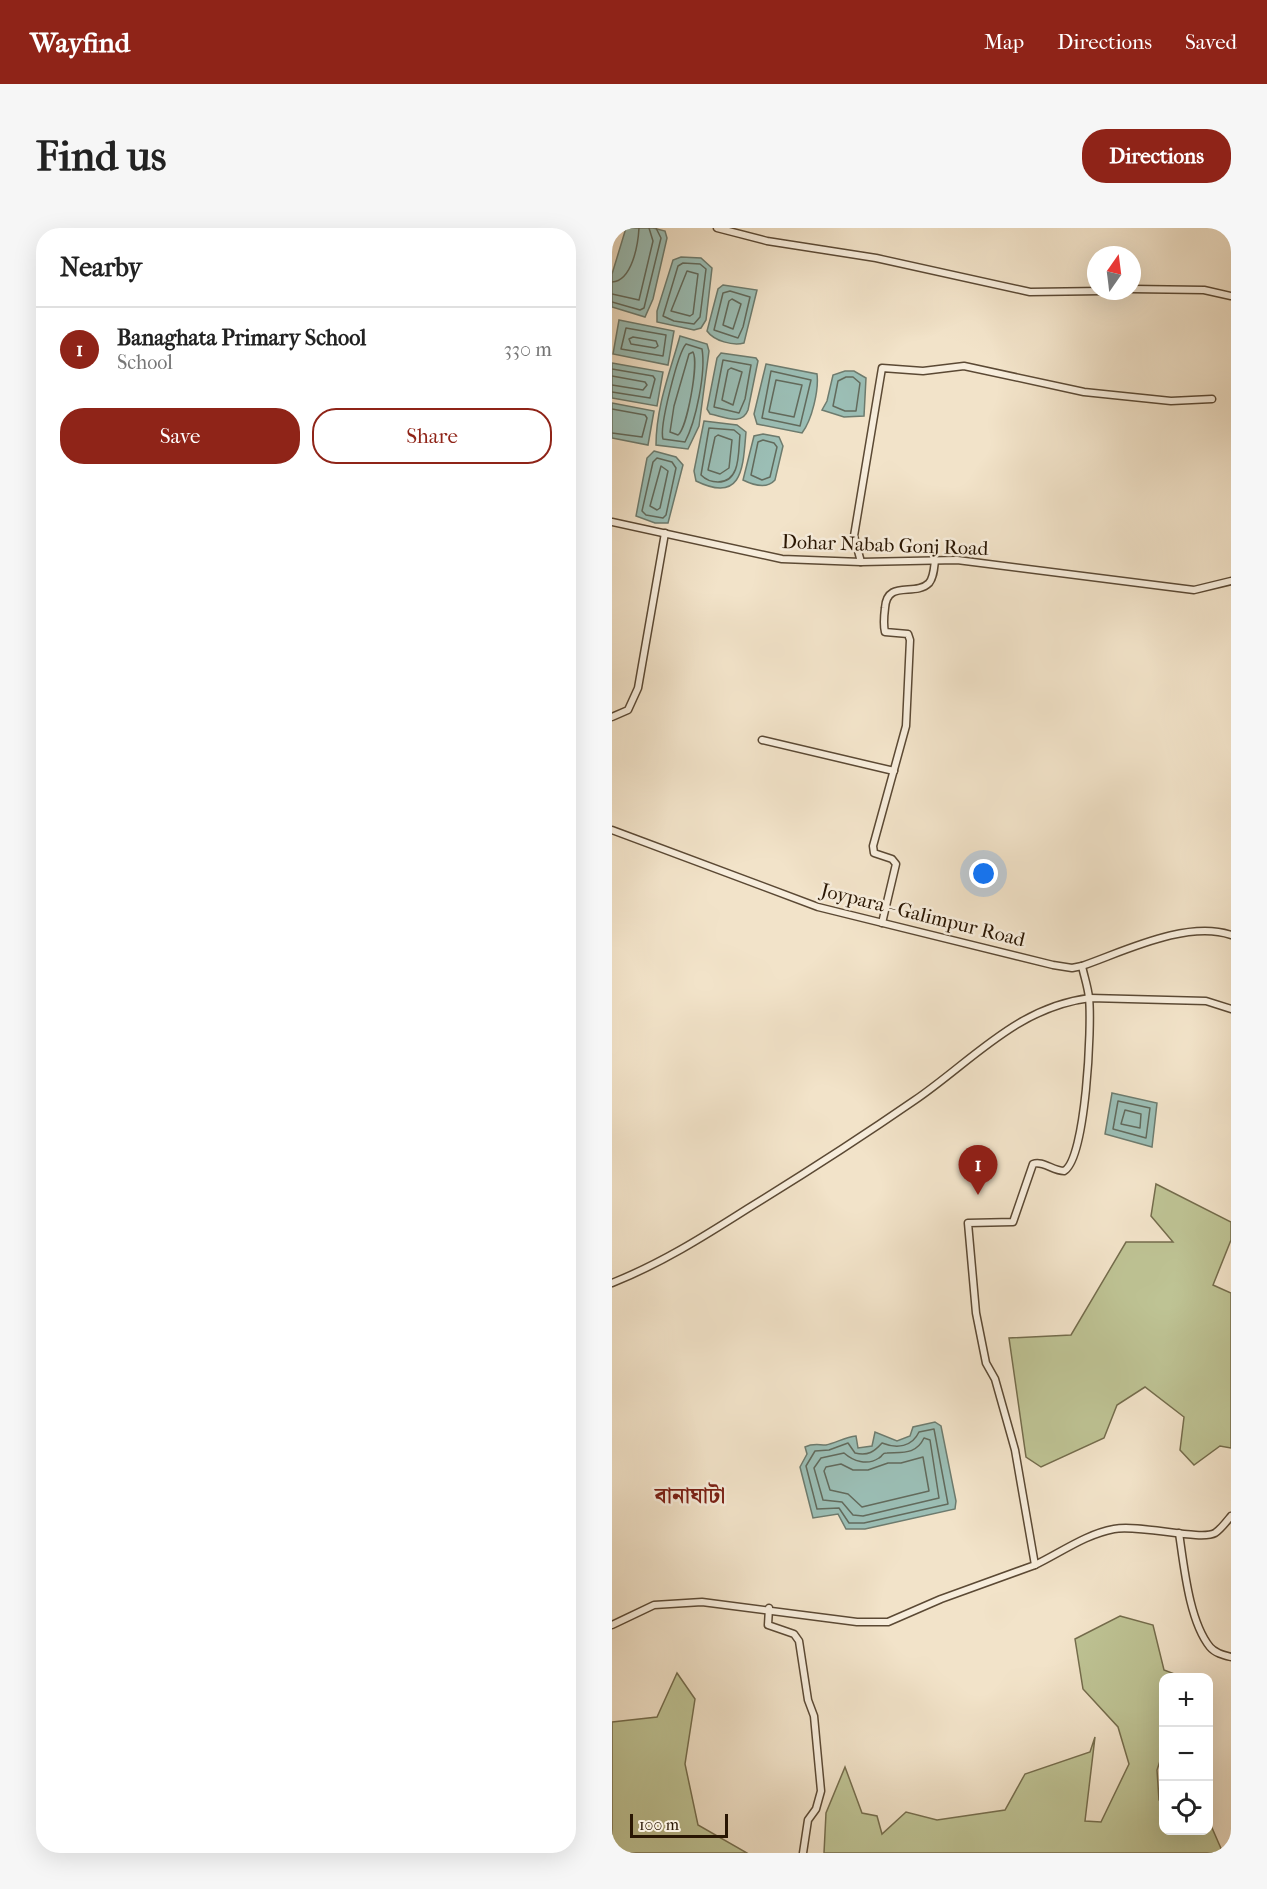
<!DOCTYPE html>
<meta charset="utf-8">
<style>
body{margin:0;font-family:"IM FELL French Canon","Noto Serif Bengali",serif;background:#f6f6f6;color:#222}
.controls{position:absolute;right:18px;bottom:18px;display:grid;overflow:hidden;border-radius:12px;box-shadow:0 6px 24px #0002}
.controls button{width:54px;height:54px;display:grid;place-items:center;padding:0;border:0;border-bottom:2px solid #e0e0e0;background:#fff;color:#222;font:30px sans-serif}
.compass{position:absolute;left:475px;top:18px;width:54px;height:54px;border-radius:50%;background:#fff;box-shadow:0 6px 24px #0002;rotate:14deg}
.scale{position:absolute;left:18px;bottom:15px;width:98px;box-sizing:border-box;padding-left:6px;border:3px solid #291603;border-top:0;font-size:16px;line-height:21px;white-space:nowrap;color:#291603;-webkit-text-stroke:4px #f7eddc;paint-order:stroke}
.you{position:absolute;left:372px;top:646px;width:21px;height:21px;margin:-15px;border:4px solid #fff;border-radius:50%;background:#1a73e8;box-shadow:0 0 0 9px #1a73e833}
.badge{display:grid;place-items:center;width:39px;height:39px;border-radius:50%;background:#8f2418;color:#fff;font-size:20px;font-weight:700}
.pin{position:absolute;translate:-50% -50px;filter:drop-shadow(0 2px 3px #0008)}
.pin::after{content:'';position:absolute;top:32px;width:21px;height:18px;background:inherit;clip-path:polygon(0 0,100% 0,50% 100%)}
.list{margin:0;padding:0;list-style:none}
h2{display:flex;justify-content:space-between;align-items:center;height:78px;margin:0;padding:0 24px;font-size:26px}
h2 small{font-size:20px;font-weight:400;color:#767676}
.list li{display:grid;grid-template-columns:39px 1fr auto;gap:18px;align-items:center;box-sizing:border-box;height:84px;padding:0 24px;border-top:2px solid #e0e0e0}
.list b{display:block;font-size:22px;white-space:nowrap}
.list p{margin:0;font-size:20px;white-space:nowrap;color:#767676}
.list em{font-size:20px;font-style:normal;color:#767676}
.actions{display:flex;gap:12px;padding:18px 24px}
.actions a{flex:1;padding:14px 0;border:2px solid #8f2418;border-radius:24px;text-align:center;font-size:21px;color:#8f2418}
.actions .main{background:#8f2418;color:#fff}
.icon{flex:none;width:33px;height:33px;fill:none;stroke:currentColor;stroke-width:2;stroke-linecap:round;stroke-linejoin:round}
.map{position:relative;flex:none;width:619px;height:1625px;overflow:hidden;border-radius:24px}
header{display:flex;align-items:center;gap:36px;box-sizing:border-box;height:84px;padding:0 30px;background:#8f2418;color:#fff}
header strong{font-size:28px}
nav{display:flex;gap:33px;margin-inline-start:auto;font-size:21px}
.intro{display:flex;align-items:center;justify-content:space-between;box-sizing:border-box;height:144px;padding:0 36px}
h1{margin:0;font-size:42px}
.button{padding:15px 27px;border-radius:24px;background:#8f2418;color:#fff;font-size:21px;font-weight:700}
main{display:flex;gap:36px;padding:0 36px}
aside{flex:1;background:#fff;border-radius:24px;box-shadow:0 6px 24px #0002}
.map>svg:first-child{display:block}
.green{fill:#bec394;stroke:#746c4c;stroke-width:1.5}
.water{fill:#9bbeb5;stroke:#6d7b6e;stroke-width:1.5}
.lines{fill:none;stroke-linecap:round;stroke-linejoin:round}
.shore{stroke:#626a5c;stroke-width:1.5}
.street-casing{stroke:#5b4934;stroke-width:9}
.street{stroke:#f7eddc;stroke-width:6}
.labels{text-anchor:middle;dominant-baseline:central;stroke-width:5;stroke-linejoin:round;paint-order:stroke}
.street-label{font-size:20px;fill:#291603;stroke:#f7eddc}
.quarter-label{font-size:22px;font-weight:bold;fill:#7a1f14;stroke:#f7eddc}
</style>
<header>
<strong>Wayfind</strong>
<nav><a>Map</a><a>Directions</a><a>Saved</a></nav>
</header>
<div class="intro"><h1>Find us</h1><a class="button">Directions</a></div>
<main>
<aside>
<h2>Nearby<small></small></h2>
<ul class="list">
<li><span class="badge">1</span><div><b>Banaghata Primary School</b><p>School</p></div><em>330 m</em></li>
</ul>
<div class="actions"><a class="main">Save</a><a>Share</a></div>
</aside>
<div class="map">
<svg width="619" height="1625" viewBox="0 0 619 1625">
<rect width="100%" height="100%" fill="#f2e3c9"/>
<filter id="stains"><feTurbulence type="fractalNoise" baseFrequency=".00333" numOctaves="4"/><feColorMatrix values="0 0 0 0 .2 0 0 0 0 .09 0 0 0 0 .02 0 0 0 .5 -.17"/></filter>
<radialGradient id="worn" r=".72"><stop offset=".6" stop-color="#630" stop-opacity="0"/><stop offset="1" stop-color="#630" stop-opacity=".3"/></radialGradient>
<!-- green -->
<g class="green">
<path d="M544 956 619 994V1012L601 1057 619 1065V1220L608 1218 582 1237 568 1222 572 1189 533 1159 505 1177 492 1210 429 1239 414 1229 397 1110 459 1107 514 1014H561L539 988Z"/>
<path d="M508 1388 541 1397 552 1442 570 1449 552 1450 551 1524 545 1542 547 1572 551 1574 552 1602H596L597 1593 611 1625H212L214 1585 233 1539 250 1585 265 1588 270 1606 294 1584 325 1592 393 1582 413 1546 478 1524 483 1509 473 1593 489 1594 517 1536 506 1499 471 1461 463 1411Z"/>
<path d="M65 1445 83 1471 73 1536 86 1597 135 1625H0V1494L45 1489Z"/>
</g>
<!-- water -->
<g class="water">
<path d="M14 0H41L53 3 55 10 41 71 33 89 0 79V46Z"/>
<path d="M69 29 89 30 100 40 94 92 89 100 82 102 45 94V83L61 32Z"/>
<path d="M111 57 145 62 132 115C121 118 102 113 95 103L106 61Z"/>
<path d="M7 92 62 103 56 137 1 126Z"/>
<path d="M68 108 95 116 97 123 87 198 76 221 44 217C44 179 58 144 68 108Z"/>
<path d="M109 125 144 130 146 133 136 182C130 198 113 189 98 186L95 181 105 130Z"/>
<path d="M0 135 51 144 45 178 0 170Z"/>
<path d="M154 136 205 146C207 162 200 192 190 205L145 196 142 186Z"/>
<path d="M233 143H242L254 150 252 188 232 189 210 182 215 173 221 147Z"/>
<path d="M0 175 42 183 36 217 0 210Z"/>
<path d="M92 193 125 197 134 204C131 239 131 276 84 253L82 243Z"/>
<path d="M151 206 167 209 171 218 163 252C155 261 141 257 131 252L142 208Z"/>
<path d="M42 223 64 229 71 237 56 295H43L24 288 35 230Z"/>
<path d="M500 865 545 875 540 919 493 906Z"/>
<path d="M323 1194 329 1198 344 1273 343 1281 253 1301H234L226 1286 201 1290 188 1239 195 1226 193 1219C201 1215 206 1217 214 1217 224 1215 233 1209 244 1208L246 1220 260 1218 263 1204 285 1213 298 1208 301 1199Z"/>
</g>
<g class="lines">
<!-- shore -->
<g class="shore">
<path d="M71 35 88 36 94 41 88 89 82 96 62 93 51 88 66 38Z"/>
<path d="M75 43 86 46 81 86 78 88 59 83Z"/>
<path d="M0 54C20 53 26 17 27 0"/>
<path d="M118 63 138 69 131 99 126 110 102 102 111 65Z"/>
<path d="M0 66 27 72 41 13 37 0"/>
<path d="M120 71 129 76 121 101 111 97 117 73Z"/>
<path d="M0 74 28 82 32 80 49 10 44 0"/>
<path d="M14 100 54 107 51 128 9 121Z"/>
<path d="M21 109 44 113 46 118 43 120 19 116 17 111Z"/>
<path d="M74 116 90 121C94 144 84 193 73 214L51 211C47 199 66 125 74 116Z"/>
<path d="M81 124C87 135 75 200 66 207L58 204 62 178 77 126Z"/>
<path d="M111 132 139 137 133 171 127 185 102 179Z"/>
<path d="M119 140 130 144 121 177 110 172 116 142Z"/>
<path d="M0 141 41 148 43 151 38 170 0 164"/>
<path d="M159 143 199 152 188 198 150 190Z"/>
<path d="M0 148 33 154 35 157 31 162 0 157"/>
<path d="M234 149H241L248 155 244 183H233L221 178 226 153Z"/>
<path d="M164 152 190 157 182 189 157 184Z"/>
<path d="M0 181 33 187 35 190 30 209 0 205"/>
<path d="M97 200 122 202 128 207C126 224 129 254 106 254 99 254 94 252 89 247Z"/>
<path d="M106 207 120 212 117 240 108 246 96 242 103 209Z"/>
<path d="M151 212 162 215 165 219 158 249 150 252 139 247 146 214Z"/>
<path d="M45 230 60 234 64 240 54 287 51 290 34 287 30 283 41 234Z"/>
<path d="M49 238 56 243 48 280 45 282 38 278Z"/>
<path d="M506 873 538 880 534 910 501 901Z"/>
<path d="M513 882 529 886 528 900 509 896Z"/>
<path d="M322 1201 336 1276 252 1295H237L227 1280 205 1281 194 1238 203 1223 217 1222 236 1215 243 1225C256 1228 262 1224 270 1215 285 1221 300 1219 307 1204Z"/>
<path d="M312 1210 318 1212 327 1270 251 1288 241 1287 230 1274 211 1272 202 1240 209 1230 232 1225C241 1233 255 1238 267 1230 272 1227 269 1225 275 1225 290 1224 304 1227 312 1210Z"/>
<path d="M311 1229 317 1263 250 1279 236 1266 218 1262 212 1243 214 1239 229 1236 241 1242H256L276 1235H289Z"/>
</g>
<defs>
<g id="street">
<path d="M105 0 155 13 264 30 418 64 490 63"/>
<path d="M520 61 592 62 619 68"/>
<path d="M0 294 170 331 249 334 345 332 582 362 619 353"/>
<path d="M249 334 242 308 270 140 311 143 352 138 472 164 559 173 600 171"/>
<path d="M0 489 16 482 26 460 53 305"/>
<path d="M150 512 282 543"/>
<path d="M0 602 206 679 441 737 460 740 470 738C513 723 575 692 619 707"/>
<path d="M270 695 284 636 280 631 262 625 261 618 294 498 298 412 296 406 273 404C271 396 272 388 273 380 275 351 303 369 317 355 322 349 322 340 323 332"/>
<path d="M0 1055C48 1036 91 1009 135 981 192 946 248 910 303 872 360 833 405 779 478 770L594 773 619 781"/>
<path d="M567 1305C572 1338 577 1393 598 1419 603 1425 611 1427 619 1429"/>
<path d="M423 1337C448 1325 474 1306 502 1301 527 1296 589 1313 603 1305 609 1301 615 1293 619 1288"/>
<path d="M157 1380 156 1397 182 1406 187 1413 196 1472 202 1488 209 1563 204 1581 196 1592 191 1625"/>
<path d="M0 1397 42 1377 90 1374 245 1394H276L329 1371 423 1337 403 1222 383 1151 374 1135 364 1085 356 995 401 994 421 936C430 932 441 943 452 943 474 931 480 797 477 770 476 759 472 748 470 738"/>
</g>
</defs>
<!-- street casing -->
<use href="#street" class="street-casing"/>
<!-- street -->
<use href="#street" class="street"/>
</g>
<g class="labels">
<!-- street labels -->
<g class="street-label">
<text transform="translate(273 317) rotate(2)">Dohar Nabab Gonj Road</text>
<text transform="translate(311 687) rotate(14)">Joypara - Galimpur Road</text>
</g>
<!-- quarter labels -->
<g class="quarter-label">
<text x="78" y="1268">বানাঘাটা</text>
</g>
</g>
<rect width="100%" height="100%" filter="url(#stains)"/>
<rect width="100%" height="100%" fill="url(#worn)"/>
</svg>
<div class="controls">
<button>+</button>
<button>−</button>
<button><svg class="icon" aria-label="locate" viewBox="0 0 24 24"><circle cx="12" cy="12" r="6"/><path d="M12 2v4M12 18v4M2 12h4M18 12h4"/></svg></button>
</div>
<svg class="compass" viewBox="-18 -18 36 36"><path d="M0-13l5 13h-10z" fill="#e53935"/><path d="M0 13l5-13h-10z" fill="#767676"/></svg>
<div class="scale">100 m</div>
<div class="you"></div>
<div class="pin badge" style="left:366px;top:967px">1</div>
</div>
</main>
